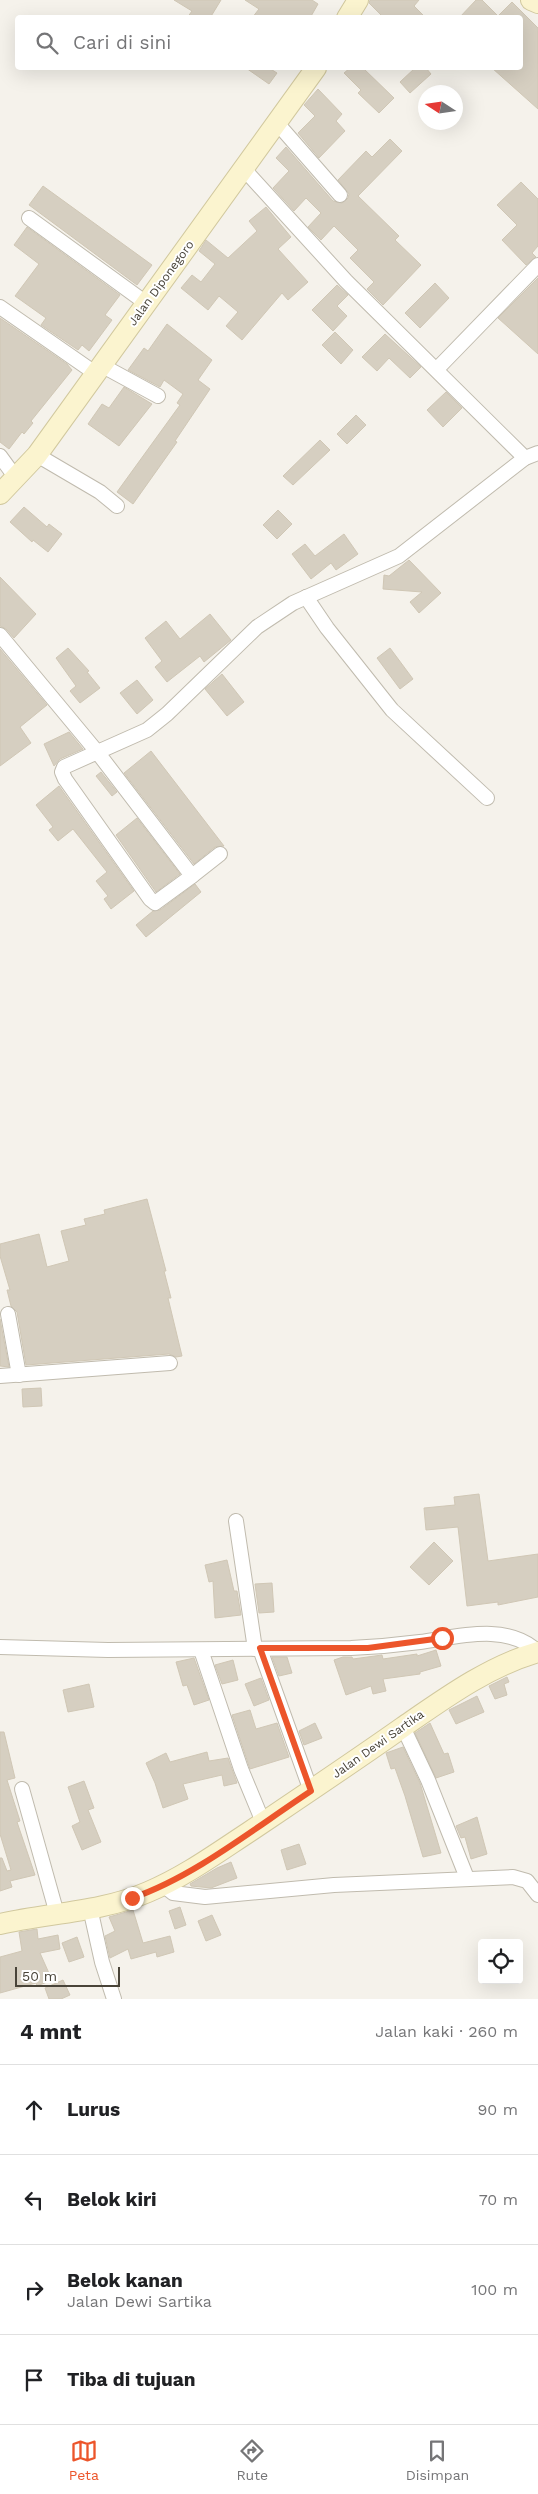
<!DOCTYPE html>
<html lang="id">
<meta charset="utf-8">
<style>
body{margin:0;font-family:"Work Sans",sans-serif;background:#f6f6f6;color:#202124}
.controls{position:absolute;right:15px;bottom:15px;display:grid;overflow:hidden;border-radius:5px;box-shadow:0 5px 20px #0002}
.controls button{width:45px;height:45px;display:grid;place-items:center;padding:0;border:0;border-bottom:1px solid #e0e0e0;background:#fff;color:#202124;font:25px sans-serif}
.compass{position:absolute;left:418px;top:85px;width:45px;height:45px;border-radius:50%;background:#fff;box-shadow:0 5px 20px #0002;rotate:282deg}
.scale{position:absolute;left:15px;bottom:12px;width:105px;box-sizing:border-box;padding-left:5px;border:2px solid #494439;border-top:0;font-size:14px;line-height:18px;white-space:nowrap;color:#494439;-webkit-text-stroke:4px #fff;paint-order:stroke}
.stop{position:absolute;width:15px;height:15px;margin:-11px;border:4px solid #ec552b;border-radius:50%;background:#fff}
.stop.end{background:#ec552b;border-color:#fff;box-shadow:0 1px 5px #0008}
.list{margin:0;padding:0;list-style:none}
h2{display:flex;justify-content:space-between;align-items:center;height:65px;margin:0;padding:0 20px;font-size:21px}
h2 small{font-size:16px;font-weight:400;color:#757577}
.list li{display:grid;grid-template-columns:32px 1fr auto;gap:15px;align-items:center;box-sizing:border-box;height:90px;padding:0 20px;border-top:1px solid #e0e0e0}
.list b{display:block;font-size:19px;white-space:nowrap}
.list p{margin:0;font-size:16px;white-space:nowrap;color:#757577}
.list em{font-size:16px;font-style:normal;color:#757577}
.icon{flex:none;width:28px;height:28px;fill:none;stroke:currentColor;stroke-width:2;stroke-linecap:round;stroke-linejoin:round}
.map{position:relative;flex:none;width:538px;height:1999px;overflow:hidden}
.search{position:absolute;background:#fff;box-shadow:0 5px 20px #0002;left:15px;right:15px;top:15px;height:55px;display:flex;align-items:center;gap:12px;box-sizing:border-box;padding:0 18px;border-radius:5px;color:#757577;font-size:19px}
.sheet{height:425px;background:#fff}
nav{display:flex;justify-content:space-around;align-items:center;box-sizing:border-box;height:70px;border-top:1px solid #e0e0e0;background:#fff;font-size:14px;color:#757577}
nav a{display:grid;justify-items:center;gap:2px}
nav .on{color:#ec552b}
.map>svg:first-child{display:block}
.building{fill:#d6cfc1;stroke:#d0c7b5}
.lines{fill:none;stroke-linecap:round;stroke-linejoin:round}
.street-casing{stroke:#c0bbae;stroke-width:16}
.secondary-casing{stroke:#d1c89e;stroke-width:22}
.street{stroke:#fff;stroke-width:14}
.secondary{stroke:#fbf4cf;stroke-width:20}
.route{stroke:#ec552b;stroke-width:6}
.labels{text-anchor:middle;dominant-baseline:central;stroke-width:4;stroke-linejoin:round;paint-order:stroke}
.street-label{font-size:12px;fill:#494439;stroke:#fff}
</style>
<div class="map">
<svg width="538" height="1999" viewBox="0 0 538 1999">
<rect width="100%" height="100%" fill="#f5f2eb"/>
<!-- building -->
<g class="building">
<path d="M174 0H221L210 18H187L192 11Z"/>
<path d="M245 0H312L318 4 310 18H252L259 9Z"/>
<path d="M370 0H419L414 6 426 18H384L369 3Z"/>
<path d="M476 0H482L498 16 512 2 538 28V109L492 68H520V18H459Z"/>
<path d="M246 68H269L277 73 269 84Z"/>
<path d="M350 68H363L394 98 379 113 358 93 361 90 344 73Z"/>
<path d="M415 68H426L431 74 410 93 400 82Z"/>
<path d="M318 89 342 114 336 121 345 131 319 158 298 133 315 116 304 105Z"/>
<path d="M390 139 402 151 358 196 399 236 395 240 421 265 383 305 367 289 374 282 350 258 358 250 334 226 321 240 308 227 321 213 306 198 294 211 273 188 289 171 276 158 286 147 333 201 342 203 348 198 349 194 338 180 366 151 372 157Z"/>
<path d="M521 182 538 199V246L532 253 536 257 526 265 502 240 517 225 497 205Z"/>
<path d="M43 186 152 265 137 285 29 205Z"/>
<path d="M266 207 291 237 278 249 308 282 288 300 282 293 242 340 226 326 238 312 219 296 208 310 181 288 192 275 201 282 215 264 199 251 206 240 228 258 257 231 249 221Z"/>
<path d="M27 227 120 295 105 315 112 320 89 351 82 345 78 350 41 325 46 318 15 296 39 264 14 245Z"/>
<path d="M538 278V354L498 318Z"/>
<path d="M435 283 449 298 420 328 405 313Z"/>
<path d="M337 285 348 295 337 306 347 316 333 331 312 310Z"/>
<path d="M0 318 67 364 72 370 31 421 33 423 24 434 22 432 9 449 0 442Z"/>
<path d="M167 324 212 360 198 380 210 389 175 441 177 442 133 504 117 492 180 405 177 403 183 394 164 380 160 387 128 370 144 348 148 351Z"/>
<path d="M335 332 353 350 341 364 322 345Z"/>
<path d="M385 334 421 367 410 378 389 358 377 371 362 357Z"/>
<path d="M124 387 152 404 119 446 88 424 102 404 109 408Z"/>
<path d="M446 392 462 408 443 427 427 410Z"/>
<path d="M356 415 366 425 347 444 337 434Z"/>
<path d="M320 440 330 450 293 485 283 476Z"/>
<path d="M24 507 47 527 49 524 62 534 48 552 33 540 32 542 10 522Z"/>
<path d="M278 510 292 524 277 539 263 525Z"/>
<path d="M344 534 358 554 336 570 331 563 311 579 292 554 305 544 315 556Z"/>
<path d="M409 560 441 593 419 613 410 602 422 592 383 589 384 575 389 576Z"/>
<path d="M0 577 36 614 14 638 6 629 0 626Z"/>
<path d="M210 614 231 640 204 662 200 656 167 682 155 667 162 661 145 638 166 621 180 639Z"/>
<path d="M68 648 89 671 87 672 100 688 80 703 70 691 76 686 56 658Z"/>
<path d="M390 648 413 679 400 689 377 658Z"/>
<path d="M0 649 47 705 20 727 31 743 0 766Z"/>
<path d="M222 674 244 702 227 716 205 689Z"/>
<path d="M137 680 153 700 137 714 120 693Z"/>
<path d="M69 732 83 749 60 759 54 766 44 744Z"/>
<path d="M151 751 224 846 215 847 194 864 124 773Z"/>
<path d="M101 772 117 792 112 796 96 776Z"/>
<path d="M59 786 134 891 111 909 104 899 108 896 96 881 107 872 73 829 58 841 49 830 53 827 36 805Z"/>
<path d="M137 818 180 874 156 892 116 835Z"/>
<path d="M195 884 201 892 146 937 136 925 153 911 160 910Z"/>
<path d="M147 1199 166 1271H164L171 1298H168L182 1356 176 1357 169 1354 26 1365 17 1312 11 1306 7 1290H10L0 1256V1244L39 1234 47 1267 69 1261 61 1231 86 1225 84 1219 105 1214 104 1210Z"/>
<path d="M0 1319 9 1367 0 1366Z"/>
<path d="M41 1388 42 1406 23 1407 22 1389Z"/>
<path d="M479 1494 488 1561 538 1554V1597L498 1605V1602L467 1606 458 1527 426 1530 424 1508 455 1505 454 1497Z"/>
<path d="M434 1542 453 1561 429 1585 410 1567Z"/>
<path d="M227 1560 234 1591H237L241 1615 215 1618 213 1581 209 1582 205 1565Z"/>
<path d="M272 1583 274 1612 259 1613 255 1584Z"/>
<path d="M436 1650 441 1666 420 1672V1674L383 1679 386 1691 373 1694 371 1686 346 1695 334 1660 343 1657H352L353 1659 382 1655 383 1659 417 1654V1656Z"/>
<path d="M272 1657H287L292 1673 279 1676Z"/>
<path d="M194 1658 209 1700 194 1705 187 1685 183 1686 176 1662Z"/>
<path d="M233 1660 238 1680 222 1684 215 1665Z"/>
<path d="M507 1677 509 1682 504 1684 507 1695 495 1699 489 1686Z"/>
<path d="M261 1678 269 1700 254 1706 245 1684Z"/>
<path d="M89 1684 94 1707 68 1712 63 1690Z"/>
<path d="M477 1696 484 1712 456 1724 449 1710Z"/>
<path d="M250 1710 256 1729 277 1723 289 1757 250 1769 232 1715Z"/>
<path d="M315 1723 322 1738 304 1745 299 1731Z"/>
<path d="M430 1723 444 1754 448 1753 454 1772 436 1778 415 1733Z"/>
<path d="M0 1732H4L15 1778 7 1780 20 1821 17 1822 35 1875 10 1881 12 1887 0 1891V1858H2L7 1871 11 1870 0 1834Z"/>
<path d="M403 1747 420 1783 441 1853 423 1857 405 1796 395 1768 391 1769 386 1753Z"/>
<path d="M207 1752 209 1761 228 1758 237 1783 224 1786 222 1775 183 1784 188 1799 163 1808 155 1783 146 1763 166 1753 170 1762Z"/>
<path d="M84 1781 94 1808 88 1810 101 1842 82 1850 72 1826 80 1822 68 1787Z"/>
<path d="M477 1817 487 1854 471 1859 465 1837 461 1838 456 1826Z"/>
<path d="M299 1844 306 1864 287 1870 281 1850Z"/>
<path d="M231 1862 237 1878 211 1888 191 1886 190 1884 217 1868Z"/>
<path d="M180 1907 186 1925 175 1929 169 1911Z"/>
<path d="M133 1910 143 1943 170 1936 174 1952 157 1957 156 1952 131 1959 128 1949 110 1958 105 1936 115 1931 109 1917Z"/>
<path d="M212 1915 221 1935 206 1941 198 1921Z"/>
<path d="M37 1929 38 1939 58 1935 60 1949 40 1953 52 1980 37 1986 36 1983 0 1993V1957L22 1951 19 1932Z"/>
<path d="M77 1937 84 1957 69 1962 62 1943Z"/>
<path d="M63 1980 70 1995 61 1999H49L45 1988Z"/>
</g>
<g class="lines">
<defs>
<g id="street">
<path d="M277 123 340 195"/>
<path d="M243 168 346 281 525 458"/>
<path d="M29 218 146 303"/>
<path d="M0 307 95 373"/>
<path d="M101 365 158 396"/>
<path d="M437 369 538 265"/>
<path d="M37 455 100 492 117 506"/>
<path d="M0 456 16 478"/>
<path d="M306 597 327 628 392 710 487 798"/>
<path d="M0 635 98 753 192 876 155 903 150 899 65 779 62 772 64 767 147 730 167 714 257 627 293 603 399 556 525 458 538 453"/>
<path d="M192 876 220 854"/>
<path d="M8 1314 19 1375"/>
<path d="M0 1376 170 1363"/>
<path d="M236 1521 255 1649"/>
<path d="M0 1647 108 1650 351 1648C374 1647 397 1645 420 1642 457 1637 507 1622 538 1652"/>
<path d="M260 1649 311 1791"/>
<path d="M201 1650 241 1769 263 1822"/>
<path d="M403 1727 428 1780 467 1878"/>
<path d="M22 1789 57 1914"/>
<path d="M163 1885 173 1893 205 1897 334 1885 513 1877 527 1881 538 1895"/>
<path d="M90 1908 102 1962 114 1999"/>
</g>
<g id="secondary">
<path d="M531 0 538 3"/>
<path d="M347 18 358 0"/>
<path d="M0 494 37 455 316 68"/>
<path d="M0 1924C49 1913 102 1912 148 1892 184 1877 217 1853 249 1832 301 1797 352 1763 403 1727 445 1698 489 1666 538 1652"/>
</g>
</defs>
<!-- street casing -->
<use href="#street" class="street-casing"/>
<!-- secondary casing -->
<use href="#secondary" class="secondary-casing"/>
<!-- street -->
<use href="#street" class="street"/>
<!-- secondary -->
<use href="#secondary" class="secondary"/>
</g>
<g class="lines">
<!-- route -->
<path class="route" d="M132 1898C194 1877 256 1827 311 1791L260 1648H368L442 1638"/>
</g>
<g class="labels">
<!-- street labels -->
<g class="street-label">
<text transform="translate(161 283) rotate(-54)">Jalan Diponegoro</text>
<text transform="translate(378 1744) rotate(-35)">Jalan Dewi Sartika</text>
</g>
</g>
</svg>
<div class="controls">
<button><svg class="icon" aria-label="locate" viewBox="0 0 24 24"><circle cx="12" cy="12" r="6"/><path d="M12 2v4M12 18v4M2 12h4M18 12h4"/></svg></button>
</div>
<svg class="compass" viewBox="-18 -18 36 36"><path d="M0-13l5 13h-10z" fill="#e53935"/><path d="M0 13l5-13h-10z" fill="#757577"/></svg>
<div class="scale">50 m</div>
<div class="stop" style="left:442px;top:1638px"></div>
<div class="stop end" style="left:132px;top:1898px"></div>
<div class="search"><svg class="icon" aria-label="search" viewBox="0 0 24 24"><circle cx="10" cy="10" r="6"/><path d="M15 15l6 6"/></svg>Cari di sini</div>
</div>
<section class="sheet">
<h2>4 mnt<small>Jalan kaki · 260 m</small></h2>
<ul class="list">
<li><svg class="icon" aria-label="ahead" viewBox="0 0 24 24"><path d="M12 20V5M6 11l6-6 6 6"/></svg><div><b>Lurus</b></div><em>90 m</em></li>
<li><svg class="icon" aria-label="left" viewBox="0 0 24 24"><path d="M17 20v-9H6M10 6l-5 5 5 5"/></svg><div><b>Belok kiri</b></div><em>70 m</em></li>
<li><svg class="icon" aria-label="right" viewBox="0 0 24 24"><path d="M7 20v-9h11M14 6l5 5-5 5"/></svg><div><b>Belok kanan</b><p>Jalan Dewi Sartika</p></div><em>100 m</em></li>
<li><svg class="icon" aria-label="arrive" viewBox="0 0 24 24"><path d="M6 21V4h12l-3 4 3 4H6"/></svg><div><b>Tiba di tujuan</b></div></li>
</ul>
</section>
<nav>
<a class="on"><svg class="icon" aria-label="map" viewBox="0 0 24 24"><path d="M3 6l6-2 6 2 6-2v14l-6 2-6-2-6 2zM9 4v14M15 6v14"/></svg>Peta</a>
<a><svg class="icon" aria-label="directions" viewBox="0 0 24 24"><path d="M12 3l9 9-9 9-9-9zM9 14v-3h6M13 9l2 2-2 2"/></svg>Rute</a>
<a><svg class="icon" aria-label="saved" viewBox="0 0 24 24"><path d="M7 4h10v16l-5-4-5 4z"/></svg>Disimpan</a>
</nav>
